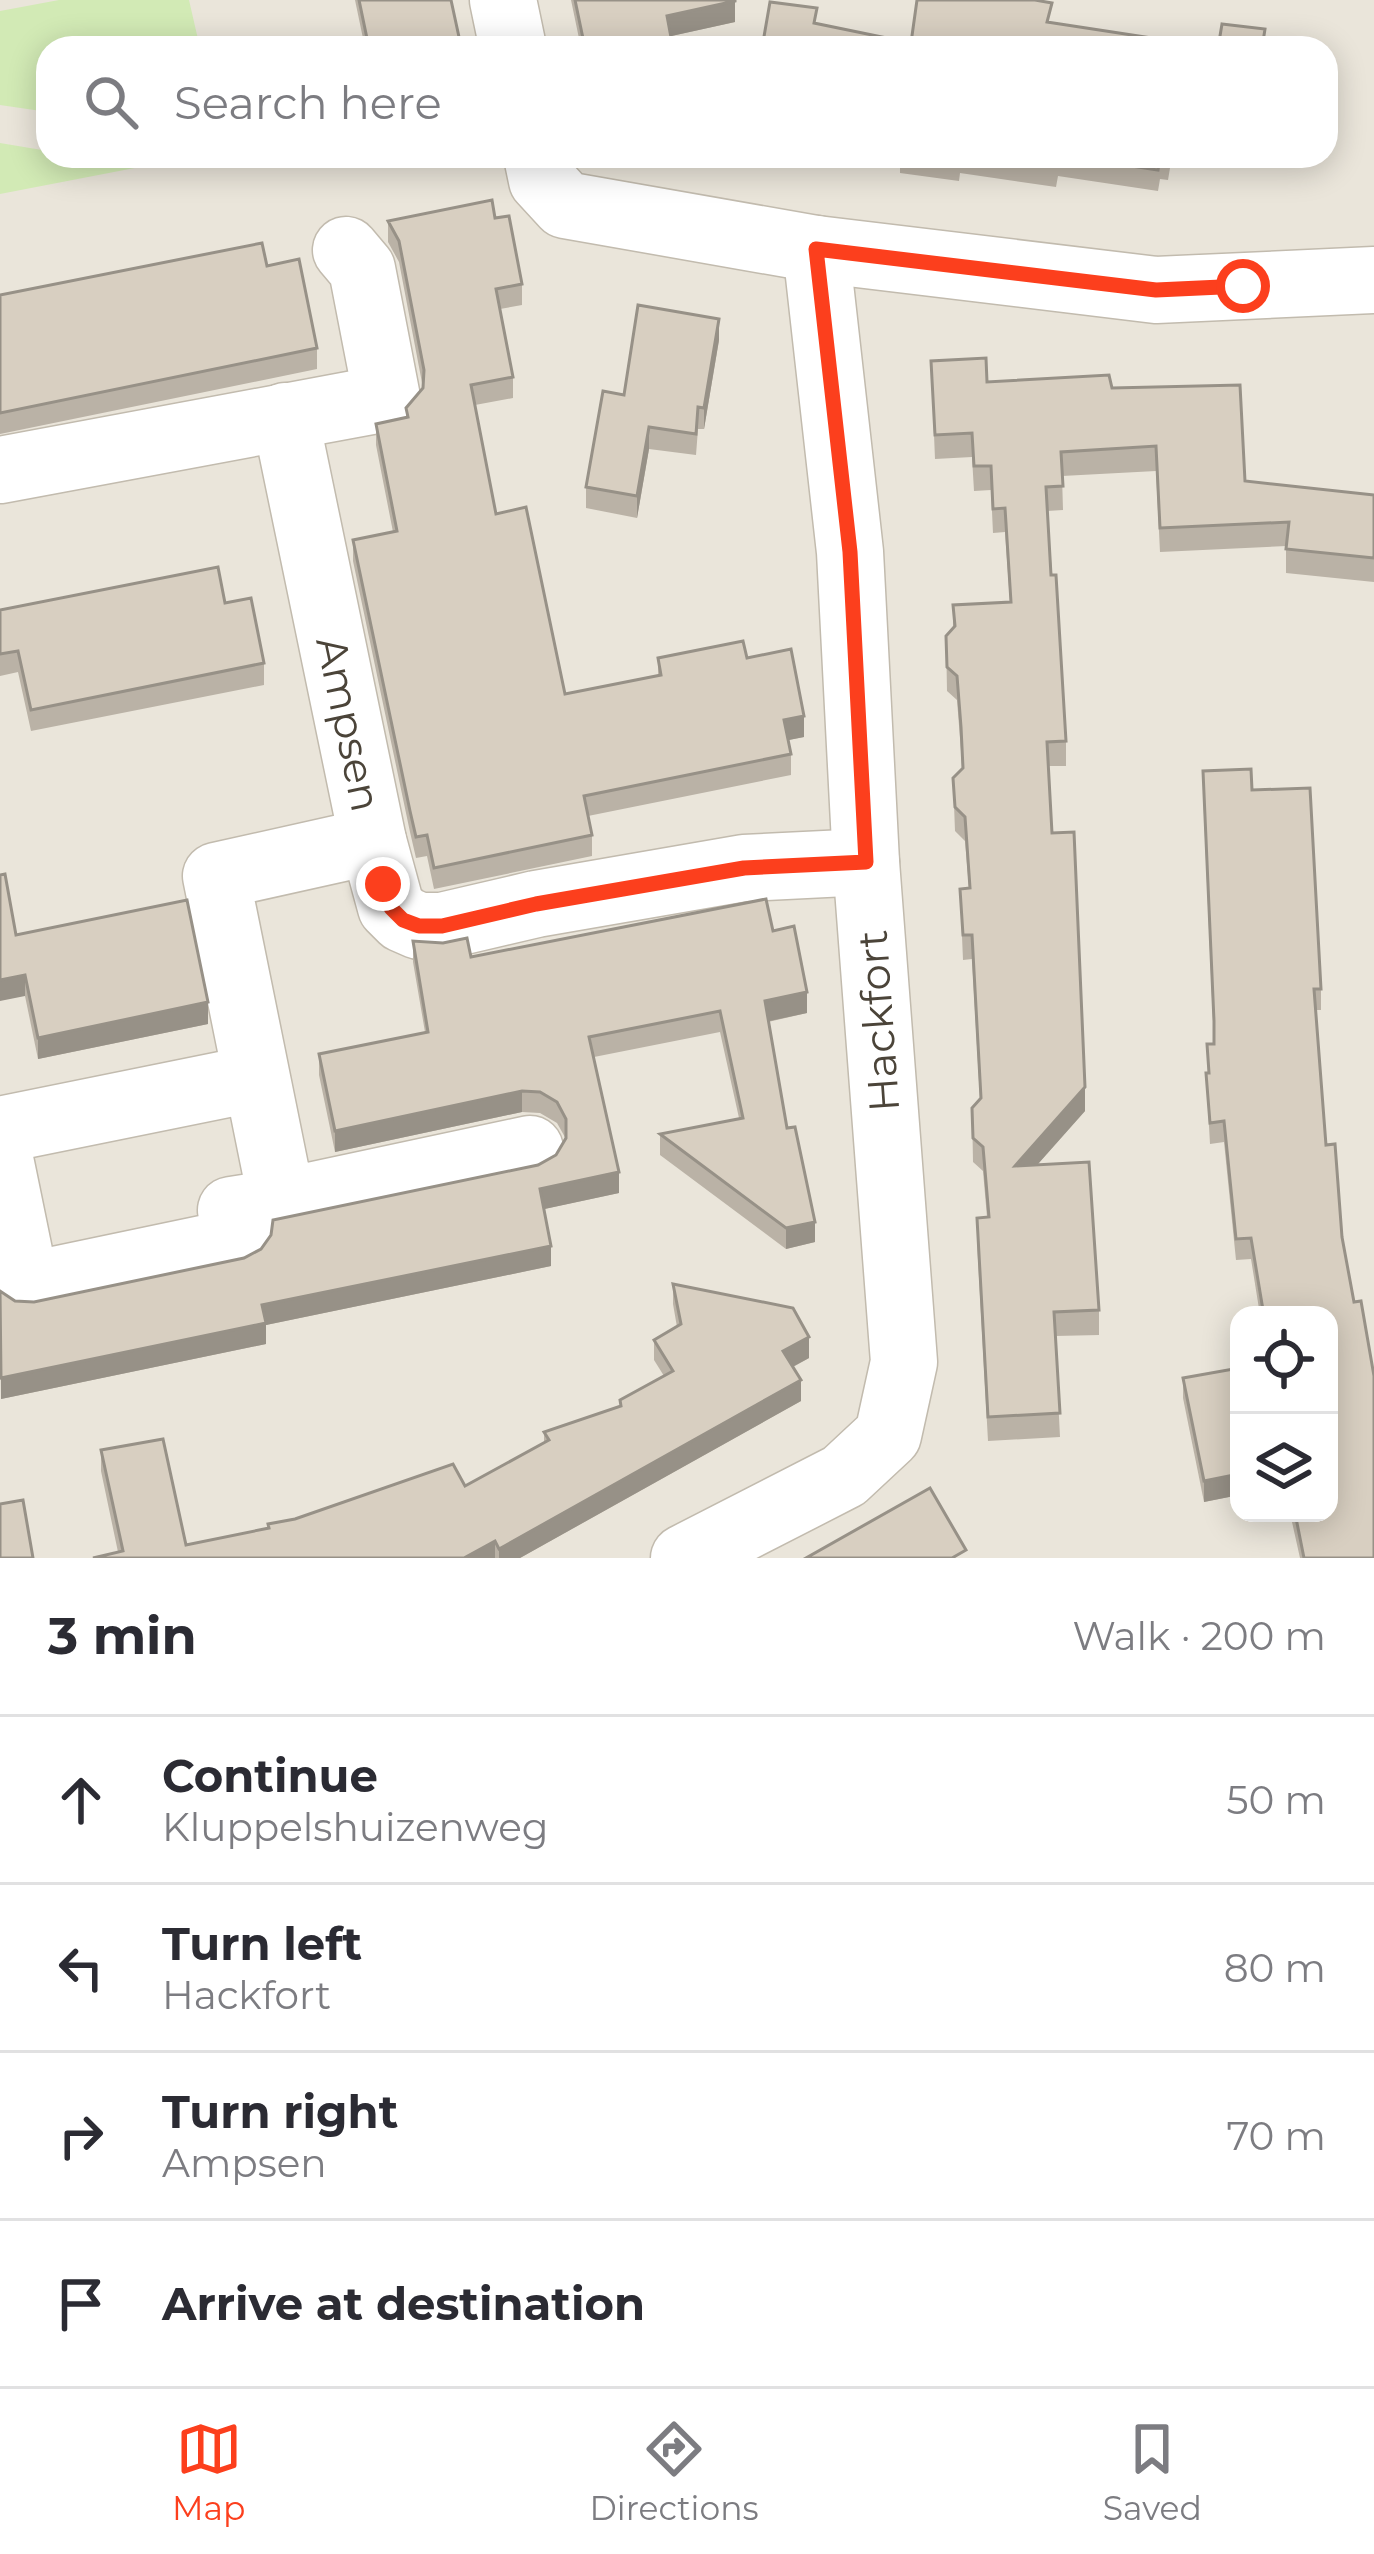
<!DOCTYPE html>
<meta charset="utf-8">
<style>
body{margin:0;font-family:Montserrat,sans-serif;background:#f7f7f7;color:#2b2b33}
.controls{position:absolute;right:36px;bottom:36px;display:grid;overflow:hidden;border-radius:24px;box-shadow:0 6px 30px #0003}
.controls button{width:108px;height:108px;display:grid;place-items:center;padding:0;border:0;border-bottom:3px solid #e1e1e2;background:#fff;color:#2b2b33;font:60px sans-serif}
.stop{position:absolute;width:36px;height:36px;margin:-27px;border:9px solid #fc3f1d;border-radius:50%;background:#fff}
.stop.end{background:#fc3f1d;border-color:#fff;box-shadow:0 3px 12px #0008}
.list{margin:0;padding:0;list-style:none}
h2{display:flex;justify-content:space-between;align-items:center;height:156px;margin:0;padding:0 48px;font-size:51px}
h2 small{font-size:39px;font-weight:400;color:#7c7c81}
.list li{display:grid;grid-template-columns:78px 1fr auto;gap:36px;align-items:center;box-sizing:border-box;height:168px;padding:0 48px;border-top:3px solid #e1e1e2}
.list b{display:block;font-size:45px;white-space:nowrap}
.list p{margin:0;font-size:39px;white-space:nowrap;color:#7c7c81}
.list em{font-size:39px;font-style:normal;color:#7c7c81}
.icon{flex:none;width:66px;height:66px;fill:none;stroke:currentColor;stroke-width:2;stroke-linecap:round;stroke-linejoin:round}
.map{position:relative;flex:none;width:1374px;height:1558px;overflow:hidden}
.search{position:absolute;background:#fff;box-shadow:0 6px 30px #0003;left:36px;right:36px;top:36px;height:132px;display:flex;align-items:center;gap:30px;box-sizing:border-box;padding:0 42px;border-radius:36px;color:#7c7c81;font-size:45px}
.sheet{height:828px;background:#fff}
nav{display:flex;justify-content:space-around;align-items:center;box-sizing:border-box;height:168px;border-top:3px solid #e1e1e2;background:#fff;font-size:33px;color:#7c7c81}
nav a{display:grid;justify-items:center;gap:6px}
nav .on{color:#fc3f1d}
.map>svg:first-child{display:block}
.residential{fill:#eae5da;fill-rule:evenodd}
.green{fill:#d2eab5}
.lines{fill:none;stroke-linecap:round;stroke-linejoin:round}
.minor-casing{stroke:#c2bbae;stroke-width:69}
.minor{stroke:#fff;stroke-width:66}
.wall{fill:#bab2a6}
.shaded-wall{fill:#979187}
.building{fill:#d8cfc1;stroke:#979187;stroke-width:3}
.route{stroke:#fc3f1d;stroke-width:15}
.labels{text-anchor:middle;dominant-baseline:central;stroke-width:9;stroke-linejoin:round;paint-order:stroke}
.street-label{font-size:42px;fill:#4b4439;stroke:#fff}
</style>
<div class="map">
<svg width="1374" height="1558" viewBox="0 0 1374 1558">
<rect width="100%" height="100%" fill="#f6f3ec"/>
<!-- residential -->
<path class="residential" d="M0 0H1374V1558H0ZM48 48H1326V156H48ZM1239 1315H1329V1513H1239Z"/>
<!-- green -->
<g class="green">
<path d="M59 0H189L200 48H48V112L0 105V11Z"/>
<path d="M0 143 48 151V156H82L145 166 0 194Z"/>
</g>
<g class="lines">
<defs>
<g id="minor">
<path d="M503 0 513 48"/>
<path d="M537 156 542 180 565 205 816 249 1156 290 1374 280"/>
<path d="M285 416 373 841 391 907 403 919 419 926H442L536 904 744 868 866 862"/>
<path d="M0 470 387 398 362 269 346 250"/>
<path d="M373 841 216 876 282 1202 530 1149"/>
<path d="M0 1130 256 1078"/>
<path d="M0 1159 26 1286 236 1242 231 1210 282 1202"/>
<path d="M684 1558 844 1476 888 1435 904 1362 866 862 850 552 816 249"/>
</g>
</defs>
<!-- minor casing -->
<use href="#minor" class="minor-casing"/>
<!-- minor -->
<use href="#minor" class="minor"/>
</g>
<!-- wall -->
<g class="wall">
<path d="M355 0H451L459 37V48H365Z"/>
<path d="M571 0H735V22L671 36 673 48H581Z"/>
<path d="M869 156H1172L1168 180 1160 179 1158 191 1058 176 1056 187 960 173 959 181 900 173V161Z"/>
<path d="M1233 156H1282L1281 163Z"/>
<path d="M495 218 522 284V305L500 309 513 377V398L475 405 496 514 565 694 658 675V658H747L804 737 788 740 791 754V775L588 816 592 835V856L434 889 427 856 416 858 410 832 353 561V540L393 532 376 445V424L406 417V408L423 388 399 262 388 242V221Z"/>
<path d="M267 266 317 348V369L0 434V295Z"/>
<path d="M719 340 704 429H698L696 455 649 449 637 518 586 508V487L624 395Z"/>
<path d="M931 361 987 382 1112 388 1245 481 1374 495V582L1286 573V546L1160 552 1156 471 1062 476 1063 510 1047 511 1066 741V766H1048L1052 833 1085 1111 1037 1165 1099 1310V1335L1055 1336 1060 1437 988 1441 977 1242V1218L987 1217 983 1171 973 1162 972 1108 980 1099 972 959 963 960 960 889 969 888 965 841 955 831 953 778 962 769 961 751 957 700 947 691 946 636 953 628V605L1010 602 1005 532 993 533 991 490 974 491 972 457 935 459Z"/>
<path d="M225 603 264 663V685L31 731 18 672 0 676V610Z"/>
<path d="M1252 790 1321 989V1010H1315L1326 1145 1342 1237 1374 1558H1300L1290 1513H1329V1315H1260L1251 1259 1236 1260 1224 1142 1210 1144 1206 1073H1208L1207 1044H1214L1203 792Z"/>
<path d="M773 931 807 1013 768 1022 787 1128 815 1242 786 1249 660 1155V1134L739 1118 720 1032 594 1057 619 1193 544 1209 551 1266 266 1325V1344L1 1399 0 1291 15 1301 34 1302 244 1258 538 1165 556 1155 566 1139 557 1123 540 1113 522 1112 335 1152 319 1075V1054L425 1032 413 962V941L471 957Z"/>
<path d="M16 935 208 1024 38 1059 25 996Z"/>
<path d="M673 1284 809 1358 793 1367 801 1401 520 1558H93L118 1552 101 1471V1450L186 1545 465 1486 544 1442V1432L620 1406V1400L664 1376 654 1360V1340L677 1327 673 1304Z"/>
<path d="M1239 1368V1495L1204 1502 1183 1398V1378Z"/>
</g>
<!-- shaded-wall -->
<g class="shaded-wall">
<path d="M735 1V22L667 37V16Z"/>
<path d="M719 319V340L704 429V408Z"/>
<path d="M649 427V449L637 518V496Z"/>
<path d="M804 716V737L784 741V720Z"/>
<path d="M25 975V996L0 1001V980Z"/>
<path d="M807 992V1013L765 1022V1001Z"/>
<path d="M208 1002V1024L38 1059V1038Z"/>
<path d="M1085 1087V1111L1015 1190V1166Z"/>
<path d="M522 1091V1112L335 1152V1131Z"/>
<path d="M619 1172V1193L540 1210V1189Z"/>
<path d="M815 1222V1242L786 1249V1228Z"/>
<path d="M551 1246V1266L266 1325V1344L1 1399V1378L262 1305Z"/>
<path d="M809 1337V1358L783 1372V1351Z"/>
<path d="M801 1380V1401L520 1558H499V1549Z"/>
<path d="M1239 1474V1495L1204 1502V1481Z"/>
<path d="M495 1541V1558H464Z"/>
</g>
<!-- building -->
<g class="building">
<path d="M359 0H451L459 37 404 48H369Z"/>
<path d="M575 0H735V1L667 16 673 48H585Z"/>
<path d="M917 0H1035L1052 3 1047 22 1217 48H762L770 2 817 8 814 23 911 43Z"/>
<path d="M1222 24 1265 29 1262 48H1218Z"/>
<path d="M932 156H960L959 160Z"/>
<path d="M988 156H1058L1056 166Z"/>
<path d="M1065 156H1168V159L1160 158 1158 170Z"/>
<path d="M492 200 495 218 509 216 522 284 496 289 513 377 471 385 496 514 526 507 565 694 661 675 658 658 743 641 747 658 791 649 804 716 784 720 791 754 584 796 592 835 434 868 427 835 416 837 410 811 353 540 397 531 376 424 408 417 406 408 423 388 424 370 399 241 388 221Z"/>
<path d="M262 243 267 266 299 259 317 348 0 413V295Z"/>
<path d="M638 305 719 319 704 408 698 407 696 434 649 427 637 496 586 487 603 391 624 395Z"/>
<path d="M986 358 987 382 1109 375 1112 388 1240 385 1245 481 1374 495V558L1286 549 1289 522 1160 528 1156 446 1061 452 1063 486 1046 487 1051 575H1056L1066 741 1047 742 1052 833 1074 832 1085 1087 1015 1166 1089 1162 1099 1310 1054 1312 1060 1413 988 1417 977 1218 989 1217 983 1147 973 1138 972 1108 981 1098 972 935H963L960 889 970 888 965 817 955 807 953 778 963 768 961 727 957 676 947 667 946 636 955 626 953 605 1011 602 1005 508 993 509 991 466H974L972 433 935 435 931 361Z"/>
<path d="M218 567 225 603 251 598 264 663 31 710 18 651 0 654V610Z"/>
<path d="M1251 769 1252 790 1310 788 1321 989H1314L1326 1145 1335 1144 1342 1237 1354 1302 1361 1301 1374 1376V1558H1304L1295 1513H1329V1315H1267L1263 1310 1251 1238 1236 1239 1224 1121 1210 1123 1206 1073H1209L1207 1044H1214V1021L1203 771Z"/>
<path d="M5 874 16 935 187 900 208 1002 38 1038 25 975 0 980V875Z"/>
<path d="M766 899 773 931 794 926 807 992 765 1001 787 1128 795 1127 815 1222 786 1228 660 1134 743 1118 720 1011 589 1037 619 1172 540 1189 551 1246 262 1305 266 1323 1 1378 0 1291 15 1301 34 1302 244 1258 261 1249 271 1235 273 1220 538 1165 556 1155 566 1138V1119L557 1102 540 1092 522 1091 335 1131 319 1054 428 1032 413 941 443 943 467 938 471 957Z"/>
<path d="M673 1284 793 1308 809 1337 783 1351 801 1380 499 1549 495 1541 464 1558H93L123 1551 101 1450 163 1439 186 1545 269 1528 268 1524 295 1519 453 1464 465 1486 549 1440 544 1432 621 1406 620 1400 673 1371 654 1340 681 1324Z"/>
<path d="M1239 1368V1474L1204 1481 1183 1378Z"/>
<path d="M930 1488 966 1550 952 1558H806Z"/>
<path d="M23 1500 33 1558H0V1504Z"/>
</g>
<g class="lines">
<!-- route -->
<path class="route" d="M383 884 391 908 403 920 419 926H442L536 904 744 868 866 862 850 552 816 249 1156 290 1243 286"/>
</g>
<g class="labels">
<!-- street labels -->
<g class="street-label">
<text transform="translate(349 724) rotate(78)">Ampsen</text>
<text transform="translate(878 1021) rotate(-94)">Hackfort</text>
</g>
</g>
</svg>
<div class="controls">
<button><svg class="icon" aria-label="locate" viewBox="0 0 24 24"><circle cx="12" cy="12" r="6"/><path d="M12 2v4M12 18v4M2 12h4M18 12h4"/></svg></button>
<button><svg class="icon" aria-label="layers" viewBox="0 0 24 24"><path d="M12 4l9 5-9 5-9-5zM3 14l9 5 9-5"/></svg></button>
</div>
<div class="stop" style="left:1243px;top:286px"></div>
<div class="stop end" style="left:383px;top:884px"></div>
<div class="search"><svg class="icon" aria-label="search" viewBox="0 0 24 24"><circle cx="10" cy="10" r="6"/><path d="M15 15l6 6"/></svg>Search here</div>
</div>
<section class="sheet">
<h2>3 min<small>Walk · 200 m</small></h2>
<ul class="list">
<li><svg class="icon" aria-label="ahead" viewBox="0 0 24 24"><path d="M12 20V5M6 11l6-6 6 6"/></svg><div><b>Continue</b><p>Kluppelshuizenweg</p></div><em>50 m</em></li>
<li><svg class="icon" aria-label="left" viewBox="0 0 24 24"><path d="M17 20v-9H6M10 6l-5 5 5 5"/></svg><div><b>Turn left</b><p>Hackfort</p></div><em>80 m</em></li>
<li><svg class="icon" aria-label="right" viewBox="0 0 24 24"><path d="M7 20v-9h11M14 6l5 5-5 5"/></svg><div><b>Turn right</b><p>Ampsen</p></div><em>70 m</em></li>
<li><svg class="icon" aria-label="arrive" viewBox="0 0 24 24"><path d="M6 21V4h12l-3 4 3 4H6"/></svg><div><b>Arrive at destination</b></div></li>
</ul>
</section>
<nav>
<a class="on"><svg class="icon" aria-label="map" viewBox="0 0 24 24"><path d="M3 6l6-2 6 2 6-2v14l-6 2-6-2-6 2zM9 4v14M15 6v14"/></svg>Map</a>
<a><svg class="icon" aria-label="directions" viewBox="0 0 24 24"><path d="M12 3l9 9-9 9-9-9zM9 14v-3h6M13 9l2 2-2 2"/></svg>Directions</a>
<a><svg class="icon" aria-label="saved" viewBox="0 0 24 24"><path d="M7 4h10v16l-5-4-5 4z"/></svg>Saved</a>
</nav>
